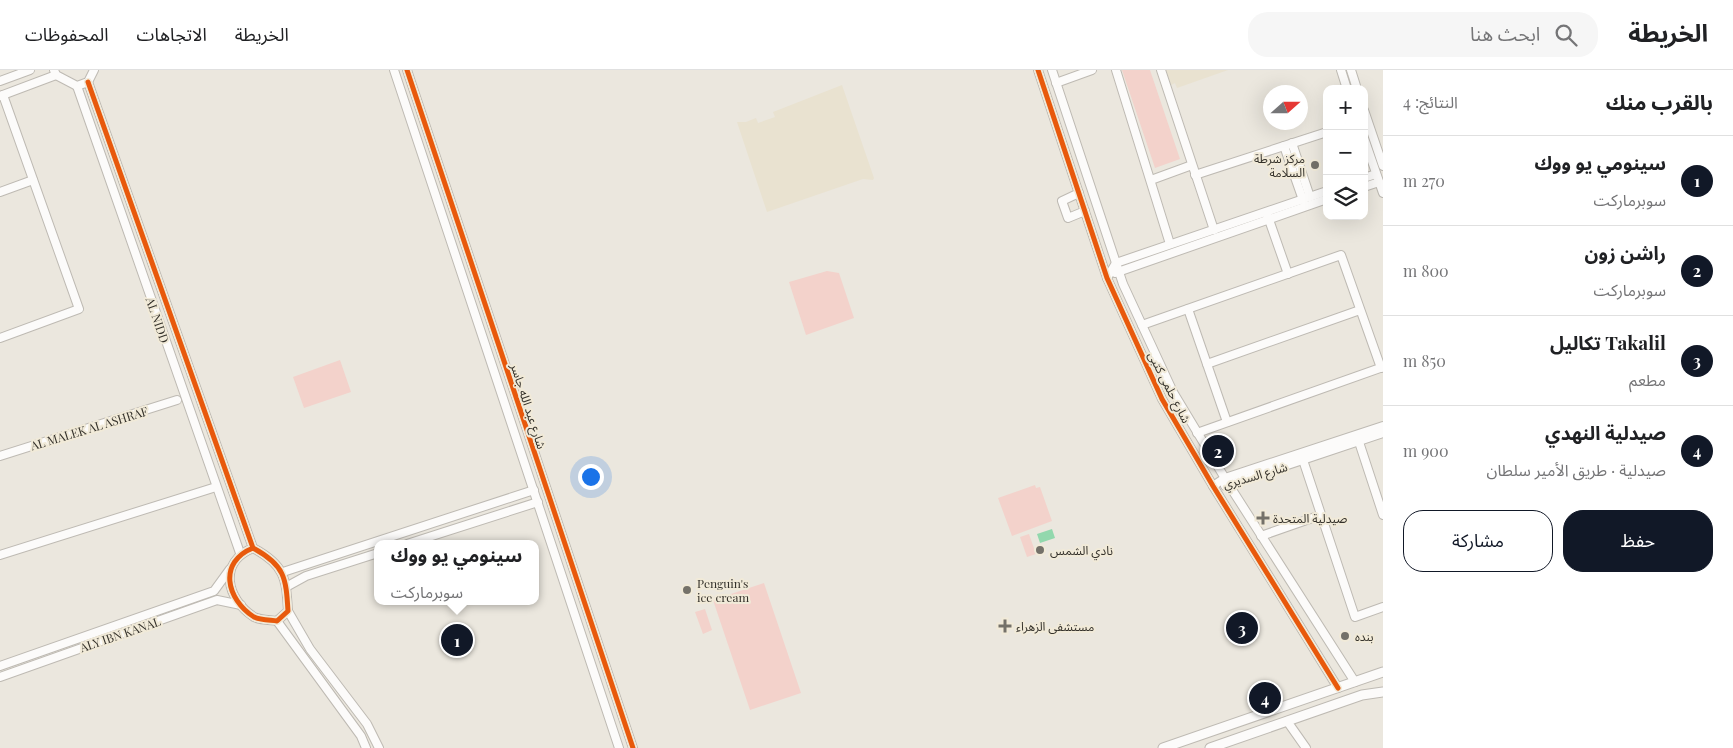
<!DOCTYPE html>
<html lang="ar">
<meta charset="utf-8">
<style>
body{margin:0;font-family:"Playfair Display","Noto Sans Arabic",serif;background:#f6f6f6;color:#202124;direction:rtl}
.controls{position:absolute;right:15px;top:15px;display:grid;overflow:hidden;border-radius:10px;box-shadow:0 5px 20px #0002}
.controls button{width:45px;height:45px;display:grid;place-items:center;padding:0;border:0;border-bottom:1px solid #e0e0e0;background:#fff;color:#202124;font:25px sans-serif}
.compass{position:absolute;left:1263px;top:15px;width:45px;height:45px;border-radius:50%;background:#fff;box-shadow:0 5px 20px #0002;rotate:69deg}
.you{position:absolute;left:590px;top:406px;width:18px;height:18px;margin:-12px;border:4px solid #fff;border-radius:50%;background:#1a73e8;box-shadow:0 0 0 8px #1a73e833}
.badge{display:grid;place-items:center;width:32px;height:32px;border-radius:50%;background:#111827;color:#fff;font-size:16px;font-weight:700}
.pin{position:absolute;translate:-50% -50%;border:2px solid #fff;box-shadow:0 1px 5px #0006}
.popup{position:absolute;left:374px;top:470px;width:165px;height:65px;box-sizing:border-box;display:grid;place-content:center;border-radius:10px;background:#fff;filter:drop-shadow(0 1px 4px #0005);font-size:16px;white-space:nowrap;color:#757577}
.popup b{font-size:19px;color:#202124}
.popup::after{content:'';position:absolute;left:50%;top:100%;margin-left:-10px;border:10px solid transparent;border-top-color:#fff}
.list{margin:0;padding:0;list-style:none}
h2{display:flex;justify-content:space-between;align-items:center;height:65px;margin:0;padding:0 20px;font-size:21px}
h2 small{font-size:16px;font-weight:400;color:#757577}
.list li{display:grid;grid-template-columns:32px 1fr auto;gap:15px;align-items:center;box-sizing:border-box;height:90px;padding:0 20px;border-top:1px solid #e0e0e0}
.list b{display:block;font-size:19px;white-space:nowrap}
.list p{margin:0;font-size:16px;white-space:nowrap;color:#757577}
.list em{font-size:16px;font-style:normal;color:#757577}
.actions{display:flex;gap:10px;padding:15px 20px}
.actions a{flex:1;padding:11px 0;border:1px solid #111827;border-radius:20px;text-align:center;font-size:18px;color:#111827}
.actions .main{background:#111827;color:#fff}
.icon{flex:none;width:28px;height:28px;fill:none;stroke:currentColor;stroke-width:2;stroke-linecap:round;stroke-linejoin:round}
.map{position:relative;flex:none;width:1383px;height:678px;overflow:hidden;direction:ltr}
header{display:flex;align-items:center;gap:30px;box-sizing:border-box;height:70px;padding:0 25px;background:#fff;border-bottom:1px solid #e0e0e0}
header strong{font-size:24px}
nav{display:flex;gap:28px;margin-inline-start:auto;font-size:18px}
.search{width:350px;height:45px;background:#f6f6f6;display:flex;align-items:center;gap:12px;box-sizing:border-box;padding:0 18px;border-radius:20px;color:#757577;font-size:19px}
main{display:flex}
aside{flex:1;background:#fff}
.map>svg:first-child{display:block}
.built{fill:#e9e2d0}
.green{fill:#f3d2cb}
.water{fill:#92d8ad}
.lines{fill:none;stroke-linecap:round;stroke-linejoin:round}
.minor-casing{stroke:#bebab3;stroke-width:10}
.major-casing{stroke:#bebab3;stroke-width:11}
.minor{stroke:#fcfbfa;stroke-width:8}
.major{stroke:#fcfbfa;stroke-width:9}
.cycleway-casing{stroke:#f1ead8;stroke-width:8}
.cycleway{stroke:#e8590c;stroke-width:5}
.poi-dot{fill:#747169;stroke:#f1ead8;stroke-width:2}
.labels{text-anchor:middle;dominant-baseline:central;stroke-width:4;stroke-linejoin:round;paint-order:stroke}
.poi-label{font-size:12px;fill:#34312a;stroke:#f1ead8;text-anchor:start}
.street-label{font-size:12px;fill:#34312a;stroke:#f1ead8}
</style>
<header>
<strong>الخريطة</strong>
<div class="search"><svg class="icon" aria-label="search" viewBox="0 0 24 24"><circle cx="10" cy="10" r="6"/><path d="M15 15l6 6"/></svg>ابحث هنا</div>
<nav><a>الخريطة</a><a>الاتجاهات</a><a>المحفوظات</a></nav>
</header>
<main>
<aside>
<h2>بالقرب منك<small>النتائج: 4</small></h2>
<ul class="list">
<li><span class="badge">1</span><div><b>سينومي يو ووك</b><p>سوبرماركت</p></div><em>270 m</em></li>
<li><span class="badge">2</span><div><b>راشن زون</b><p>سوبرماركت</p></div><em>800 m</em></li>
<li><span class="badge">3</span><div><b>Takalil تكاليل</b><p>مطعم</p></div><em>850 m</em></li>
<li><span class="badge">4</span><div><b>صيدلية النهدي</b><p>صيدلية · طريق الأمير سلطان</p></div><em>900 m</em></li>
</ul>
<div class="actions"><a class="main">حفظ</a><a>مشاركة</a></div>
</aside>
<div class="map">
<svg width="1383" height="678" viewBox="0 0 1383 678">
<rect width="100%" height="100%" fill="#ebe7de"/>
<!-- built -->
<g class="built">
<path d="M1166 0H1228L1177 18 1175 13 1171 15Z"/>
<path d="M842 15 874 108 873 110 863 109 767 142 737 52H746L756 48 758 53 775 47 773 42Z"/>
</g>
<!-- green -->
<g class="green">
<path d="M1122 0H1150L1180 89 1155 98Z"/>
<path d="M827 201 839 203 854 248 806 265 789 212Z"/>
<path d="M340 290 351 322 304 338 293 307Z"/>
<path d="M1035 415 1036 418 1040 417 1052 451 1012 466 998 428Z"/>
<path d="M1029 464 1036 484 1027 487 1020 467Z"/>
<path d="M764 513 801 623 750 640 713 530Z"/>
<path d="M705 539 712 560 703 564 695 542Z"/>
</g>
<!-- water -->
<path class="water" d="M1052 459 1055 468 1040 473 1037 464Z"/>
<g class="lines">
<defs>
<g id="minor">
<path d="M54 0 56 5 77 16 88 12 94 0"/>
<path d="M394 0 619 678"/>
<path d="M407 0 633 678"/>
<path d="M1038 0 1107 208 1162 329 1213 416 1338 618"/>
<path d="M1052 0 1123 214 1173 322 1229 415 1355 612"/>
<path d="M1116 0 1170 174"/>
<path d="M1161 0 1214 160"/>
<path d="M1341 0 1347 19"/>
<path d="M1351 0 1357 19"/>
<path d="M0 11 30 0"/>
<path d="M88 12 253 478C285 495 286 508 288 541L277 551C270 550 260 550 254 547 226 529 218 492 253 478"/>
<path d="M1056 13 1092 0"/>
<path d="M77 16 240 483"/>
<path d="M0 26 56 5"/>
<path d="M1364 40 1383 96"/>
<path d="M1364 68 1383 123"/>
<path d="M1292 73 1310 127"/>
<path d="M1284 76 1303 130"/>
<path d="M1195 105 1327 62"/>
<path d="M1364 108 1376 104"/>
<path d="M1151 110 1192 95"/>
<path d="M1364 117 1379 112"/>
<path d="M0 122 33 110"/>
<path d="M1079 123 1062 131 1068 148 1085 141"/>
<path d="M1267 144 1288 204"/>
<path d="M1115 203 1327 129"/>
<path d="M1107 208 1116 193 1327 121"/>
<path d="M1188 239 1227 352"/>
<path d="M1142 255 1341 185 1381 298"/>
<path d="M0 268 79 239 3 25"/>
<path d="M1207 294 1360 240"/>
<path d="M1197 363 1383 297"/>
<path d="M1359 372 1383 445"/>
<path d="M0 386 177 330"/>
<path d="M1303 390 1355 547 1383 537"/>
<path d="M1213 416 1225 408 1383 356"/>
<path d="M1225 416 1383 363"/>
<path d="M1261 466 1321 445"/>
<path d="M407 474 538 432"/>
<path d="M0 485 216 417"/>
<path d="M283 502 534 420"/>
<path d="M286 517 306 506 378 483"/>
<path d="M288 541 310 579 367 654 379 678"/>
<path d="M277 551 361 666 366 678"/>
<path d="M0 596 214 521 230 499"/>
<path d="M0 607 217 530 241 535"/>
<path d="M1287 651 1306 678"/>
</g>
<g id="major">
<path d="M1163 678 1383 602"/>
<path d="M1210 678 1362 625 1383 622"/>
</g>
</defs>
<!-- minor casing -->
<use href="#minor" class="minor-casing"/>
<!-- major casing -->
<use href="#major" class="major-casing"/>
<!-- minor -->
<use href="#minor" class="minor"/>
<!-- major -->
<use href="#major" class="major"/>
<defs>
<g id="cycleway">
<path d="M407 0 633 678"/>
<path d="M1038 0 1107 208 1162 329 1213 416 1338 618"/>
<path d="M88 12 253 478C285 495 286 508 288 541L277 551C270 550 260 550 254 547 226 529 218 492 253 478"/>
</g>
</defs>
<!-- cycleway casing -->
<use href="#cycleway" class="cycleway-casing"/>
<!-- cycleway -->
<use href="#cycleway" class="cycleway"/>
</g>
<!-- markers -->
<g class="poi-dot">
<circle cx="1315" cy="95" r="5"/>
<path d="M1260.5 440.5h5v5h5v5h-5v5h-5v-5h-5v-5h5z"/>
<circle cx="1040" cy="480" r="5"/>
<circle cx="687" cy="520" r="5"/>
<path d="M1002.5 548.5h5v5h5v5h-5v5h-5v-5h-5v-5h5z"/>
<circle cx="1345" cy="566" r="5"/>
</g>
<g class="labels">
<!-- poi labels -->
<g class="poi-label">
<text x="1305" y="88" text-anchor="end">مركز شرطة<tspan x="1305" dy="14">السلامة</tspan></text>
<text x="1273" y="448">صيدلية المتحدة</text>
<text x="1050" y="480">نادي الشمس</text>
<text x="697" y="513">Penguin's<tspan x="697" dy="14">ice cream</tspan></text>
<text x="1016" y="556">مستشفى الزهراء</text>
<text x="1355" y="566">بنده</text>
</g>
<!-- street labels -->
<g class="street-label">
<text transform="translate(158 250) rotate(71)">AL NIDD</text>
<text transform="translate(1170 317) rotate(63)">شارع حلمى كتبى</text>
<text transform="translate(529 336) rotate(72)">شارع عبد الله جاسر</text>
<text transform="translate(89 358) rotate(-17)">AL MALEK AL ASHRAF</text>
<text transform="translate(1255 405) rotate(-16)">شارع السديري</text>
<text transform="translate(120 564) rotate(-19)">ALY IBN KANAL</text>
</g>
</g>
</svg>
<div class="controls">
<button>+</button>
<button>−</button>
<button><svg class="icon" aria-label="layers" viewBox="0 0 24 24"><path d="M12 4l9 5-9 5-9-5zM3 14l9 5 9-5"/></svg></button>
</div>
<svg class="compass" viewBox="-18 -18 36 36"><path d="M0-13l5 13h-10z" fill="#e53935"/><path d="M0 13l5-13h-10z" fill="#757577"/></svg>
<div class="you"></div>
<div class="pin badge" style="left:457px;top:570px">1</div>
<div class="popup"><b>سينومي يو ووك</b>سوبرماركت</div>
<div class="pin badge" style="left:1218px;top:381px">2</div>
<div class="pin badge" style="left:1242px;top:558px">3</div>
<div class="pin badge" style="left:1265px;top:628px">4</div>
</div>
</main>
